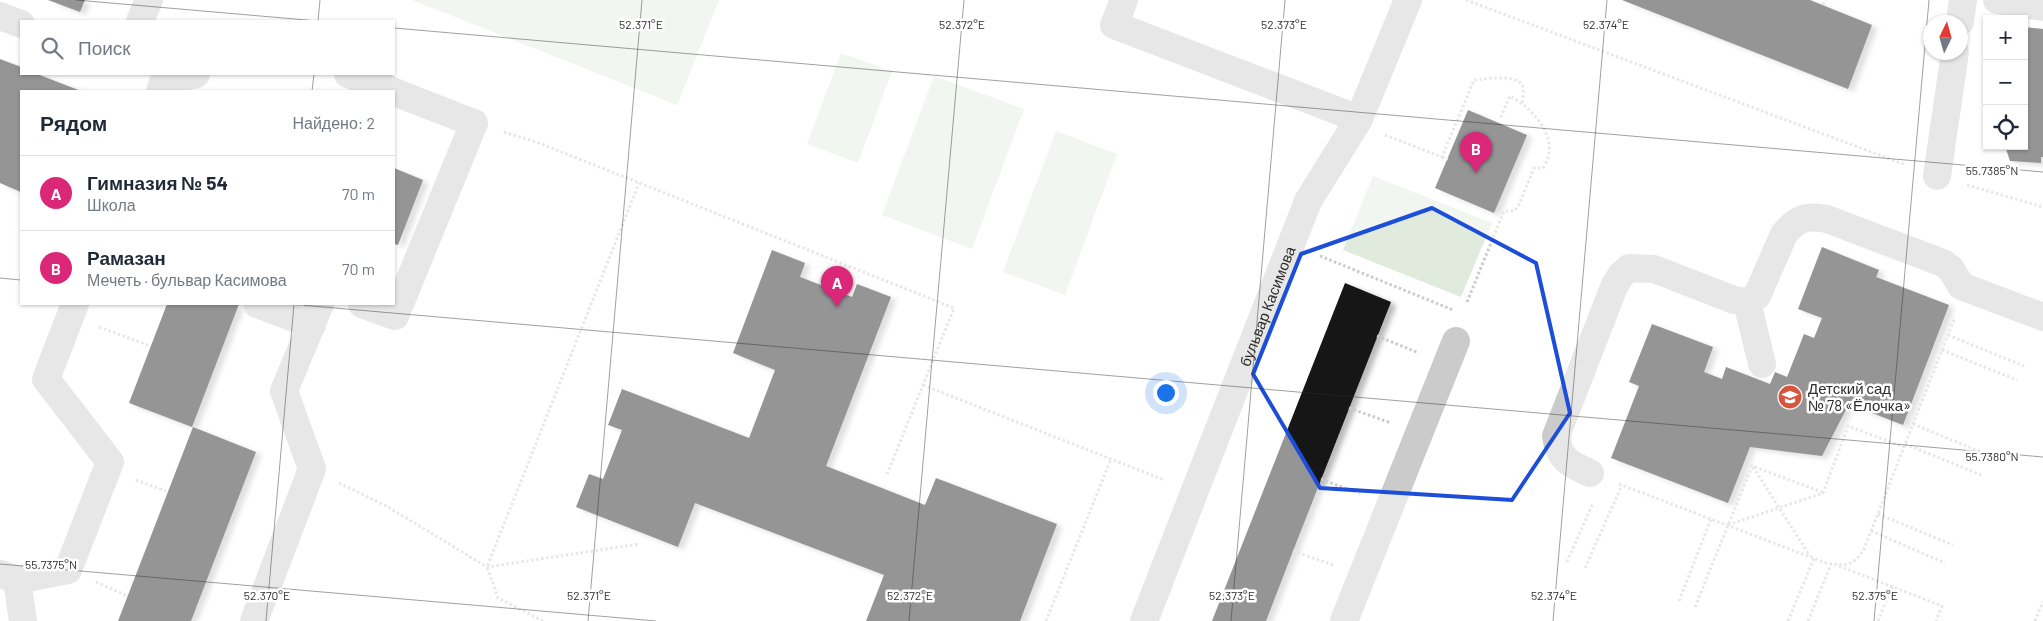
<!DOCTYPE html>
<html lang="ru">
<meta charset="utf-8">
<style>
body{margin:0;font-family:Barlow,sans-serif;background:#f2f2f3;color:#1f2937}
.controls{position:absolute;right:15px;top:15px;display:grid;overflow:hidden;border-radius:0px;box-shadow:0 1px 4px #0004}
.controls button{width:45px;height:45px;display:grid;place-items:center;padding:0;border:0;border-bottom:1px solid #e0e1e3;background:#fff;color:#1f2937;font:25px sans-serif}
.compass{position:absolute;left:1923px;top:15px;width:45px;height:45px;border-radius:50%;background:#fff;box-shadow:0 1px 4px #0004;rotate:5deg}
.you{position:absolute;left:1165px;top:392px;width:18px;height:18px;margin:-12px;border:4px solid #fff;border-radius:50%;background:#1a73e8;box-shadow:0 0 0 8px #1a73e833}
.badge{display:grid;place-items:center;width:32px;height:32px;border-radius:50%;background:#db2777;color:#fff;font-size:16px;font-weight:700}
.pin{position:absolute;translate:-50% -41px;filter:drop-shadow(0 1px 2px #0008)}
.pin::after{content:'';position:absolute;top:26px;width:18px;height:15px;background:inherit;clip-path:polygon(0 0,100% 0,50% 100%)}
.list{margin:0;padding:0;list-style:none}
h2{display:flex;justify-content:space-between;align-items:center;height:65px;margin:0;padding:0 20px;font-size:21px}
h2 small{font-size:16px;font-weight:400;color:#747a83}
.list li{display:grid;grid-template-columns:32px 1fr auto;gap:15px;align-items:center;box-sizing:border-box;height:75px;padding:0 20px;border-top:1px solid #e0e1e3}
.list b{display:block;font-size:19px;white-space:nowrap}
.list p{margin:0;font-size:16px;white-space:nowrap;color:#747a83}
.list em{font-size:16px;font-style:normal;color:#747a83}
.icon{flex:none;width:28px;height:28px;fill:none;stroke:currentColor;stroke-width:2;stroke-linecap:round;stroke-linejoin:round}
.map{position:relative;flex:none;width:2043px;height:621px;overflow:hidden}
.search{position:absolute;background:#fff;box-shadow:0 1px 4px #0004;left:20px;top:20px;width:375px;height:55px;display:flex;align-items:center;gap:12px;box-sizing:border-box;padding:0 18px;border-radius:0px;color:#747a83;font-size:19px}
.panel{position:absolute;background:#fff;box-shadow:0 1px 4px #0004;left:20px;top:90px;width:375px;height:215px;border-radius:0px}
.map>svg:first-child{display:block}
.green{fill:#e1ebdd}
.building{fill:#151515;filter:url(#shadow)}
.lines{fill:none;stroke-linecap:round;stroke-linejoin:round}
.path{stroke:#cbcbcb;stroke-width:3;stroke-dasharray:2.5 2.5;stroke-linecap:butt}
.minor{stroke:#cbcbcb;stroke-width:28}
.marked{fill:none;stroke:#1d4ed8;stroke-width:4;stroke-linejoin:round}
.ticks{fill:none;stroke:#2e2e2e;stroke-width:1;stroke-opacity:0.45}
.labels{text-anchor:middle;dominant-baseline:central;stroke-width:5;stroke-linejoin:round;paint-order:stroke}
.street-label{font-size:15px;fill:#2e2e2e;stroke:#fff}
.poi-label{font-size:15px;fill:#2e2e2e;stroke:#fff;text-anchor:start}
.ticks-label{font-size:12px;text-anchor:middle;fill:#2e2e2e;stroke:#fff;stroke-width:5;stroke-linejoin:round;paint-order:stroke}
</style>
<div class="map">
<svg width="2043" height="621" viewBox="0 0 2043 621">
<defs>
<filter id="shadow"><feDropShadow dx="5.5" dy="3" stdDeviation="2.5" flood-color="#0004"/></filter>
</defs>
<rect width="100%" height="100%" fill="#fff"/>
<!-- green -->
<g class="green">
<path d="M412 0H719L677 105Z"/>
<path d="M841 53 892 71 858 163 807 144Z"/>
<path d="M934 76 1024 109 972 249 882 215Z"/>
<path d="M1056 131 1117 154 1065 295 1003 272Z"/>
<path d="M1373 176 1492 223 1461 297 1343 250Z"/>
</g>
<!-- building -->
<g class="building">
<path d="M48 0H85L80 12Z"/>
<path d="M1622 0H1810L1872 25 1848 89Z"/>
<path d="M2024 27 2043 29V157H2041V163L2010 161 2005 146H2024Z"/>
<path d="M0 59 21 67V74H37L81 91H21V192L0 183Z"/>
<path d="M1468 110 1527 135 1494 213 1435 188Z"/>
<path d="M394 168 423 180 398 245 394 244Z"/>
<path d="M1822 247 1879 270 1876 277 1949 305 1903 425 1849 404 1822 456 1750 447 1728 503 1611 458 1639 386 1629 382 1652 324 1713 347 1704 372 1722 379 1726 367 1770 384 1775 372 1787 377 1804 334 1814 338 1822 318 1798 309Z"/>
<path d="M772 250 805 263 800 277 852 297 857 284 891 297 826 466 925 505 936 478 1057 524 1020 621H866L884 575 695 503 678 547 576 507 589 474 603 479 622 430 608 425 622 389 749 438 775 370 733 353Z"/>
<path d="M1345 283 1391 302 1293 551 1266 621H1212Z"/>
<path d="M167 304H239L192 427 129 403Z"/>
<path d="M193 427 256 452 191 621H118Z"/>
</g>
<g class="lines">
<!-- path -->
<g class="path">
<path d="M1466 0 1906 165"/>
<path d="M1823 5 1825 0"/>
<path d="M504 132 539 143 954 308 886 477"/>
<path d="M1385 135 1442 157 1474 80C1485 79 1519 73 1523 87 1524 92 1523 98 1522 103"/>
<path d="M1442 157 1448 159"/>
<path d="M1967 185 2043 207"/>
<path d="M1320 256 1453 310"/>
<path d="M1467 302 1504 211H1514L1518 207 1534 168H1543C1562 140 1534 109 1510 96L1500 119"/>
<path d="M99 327 150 346"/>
<path d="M1948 335 2024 366"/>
<path d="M1377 336 1419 353"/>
<path d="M1942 350 2017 380"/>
<path d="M923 385 1164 480"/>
<path d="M1349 408 1391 423"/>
<path d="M1913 424 1988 455"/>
<path d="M1905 444 1981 475"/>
<path d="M1753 467 1810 556"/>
<path d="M1321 479 1360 494"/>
<path d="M136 480 168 492"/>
<path d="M339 483 388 507 487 567 639 544"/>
<path d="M1619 484 1826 563C1845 566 1853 567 1864 549L1955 317"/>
<path d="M1878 514 1953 545"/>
<path d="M1728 525 1823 493 1848 426 1904 447"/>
<path d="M1871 531 1945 563"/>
<path d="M1293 551 1333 565"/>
<path d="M1567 562 1593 503"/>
<path d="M1839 566 1942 606 1936 621"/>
<path d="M1585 568 1622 485"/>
<path d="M96 582 128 596"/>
<path d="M1679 601 1711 519"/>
<path d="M1695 607 1752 466 1822 492"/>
<path d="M543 621 498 598 487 567 639 183"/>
<path d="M1046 621 1111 459"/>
<path d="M1788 621 1814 558"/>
<path d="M1808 621 1831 564"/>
<path d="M1878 621 1892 587"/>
<path d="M2035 621 2043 601"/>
</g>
<!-- minor -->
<g class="minor">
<path d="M1124 0 1114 25 1359 119"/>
<path d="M1997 0 2043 7"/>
<path d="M0 16 21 24"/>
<path d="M140 21 149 0"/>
<path d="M1960 22 1963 0"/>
<path d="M348 74 393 91"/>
<path d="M160 91 163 82 196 74"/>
<path d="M1937 176 1955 52"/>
<path d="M1747 302 1762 364"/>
<path d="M257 304 312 325"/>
<path d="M362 304 395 316 474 123 394 92"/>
<path d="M1590 473C1570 464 1559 460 1556 436L1614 287 1621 275 1629 268 1654 269 1734 300 1747 302 1757 296 1784 234C1797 218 1807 215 1827 219L1943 263 1951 269 1961 286 2043 317"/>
<path d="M1 574 17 580 23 621"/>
<path d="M17 580 68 570 110 462 46 379 75 304"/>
<path d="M254 621 312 469 284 391 320 304"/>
<path id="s1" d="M1144 621 1308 201 1359 119 1408 0"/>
<path d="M1344 621 1456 341"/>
</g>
</g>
<!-- marked area -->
<path d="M0 0H2043V621H0ZM1432 208 1536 263 1570 413 1512 500 1320 488 1253 374 1301 254Z" fill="#fff" fill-opacity=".55" fill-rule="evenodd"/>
<path class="marked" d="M1432 208 1536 263 1570 413 1512 500 1320 488 1253 374 1301 254Z"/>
<!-- ticks -->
<path class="ticks" d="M76 0 318 21M318 21 320 0M394 28 2043 172M312 91 314 74M0 278 21 280M289 304 2043 457M0 564 656 621M266 621 294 304M588 621 642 0M909 621 964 0M1231 621 1285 0M1553 621 1607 0M1874 621 1929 0"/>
<!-- icons -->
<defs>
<symbol id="school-disc" viewBox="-11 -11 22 22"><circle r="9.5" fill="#d8543e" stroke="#fff"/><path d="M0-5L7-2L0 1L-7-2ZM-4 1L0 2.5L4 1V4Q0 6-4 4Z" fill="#fff"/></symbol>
</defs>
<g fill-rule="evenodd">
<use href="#school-disc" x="1776" y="383" width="28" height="28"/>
</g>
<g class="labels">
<!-- street labels -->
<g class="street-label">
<text stroke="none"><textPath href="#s1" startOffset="338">бульвар Касимова</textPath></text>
</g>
<!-- poi labels -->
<g class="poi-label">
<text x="1808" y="388">Детский сад<tspan x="1808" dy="17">№ 78 «Ёлочка»</tspan></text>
</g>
</g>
<g class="ticks-label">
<text x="641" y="29">52.371°E</text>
<text x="962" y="29">52.372°E</text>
<text x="1284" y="29">52.373°E</text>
<text x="1606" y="29">52.374°E</text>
<text x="1992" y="175">55.7385°N</text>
<text x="1992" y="461">55.7380°N</text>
<text x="51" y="569">55.7375°N</text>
<text x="267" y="600">52.370°E</text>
<text x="589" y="600">52.371°E</text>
<text x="910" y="600">52.372°E</text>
<text x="1232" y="600">52.373°E</text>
<text x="1554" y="600">52.374°E</text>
<text x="1875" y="600">52.375°E</text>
</g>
</svg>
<div class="controls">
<button>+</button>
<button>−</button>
<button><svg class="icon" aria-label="locate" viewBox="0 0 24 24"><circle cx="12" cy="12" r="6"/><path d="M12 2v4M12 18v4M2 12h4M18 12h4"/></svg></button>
</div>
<svg class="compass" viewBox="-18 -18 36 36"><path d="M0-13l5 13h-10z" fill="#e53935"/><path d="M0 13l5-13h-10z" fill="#747a83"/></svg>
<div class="you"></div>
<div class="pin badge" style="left:837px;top:307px">A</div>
<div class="pin badge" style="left:1476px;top:173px">B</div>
<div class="search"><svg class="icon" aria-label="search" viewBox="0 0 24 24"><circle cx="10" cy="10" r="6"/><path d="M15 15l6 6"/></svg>Поиск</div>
<section class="panel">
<h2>Рядом<small>Найдено: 2</small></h2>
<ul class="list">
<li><span class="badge">A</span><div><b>Гимназия № 54</b><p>Школа</p></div><em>70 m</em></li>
<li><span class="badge">B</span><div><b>Рамазан</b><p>Мечеть · бульвар Касимова</p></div><em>70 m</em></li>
</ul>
</section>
</div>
